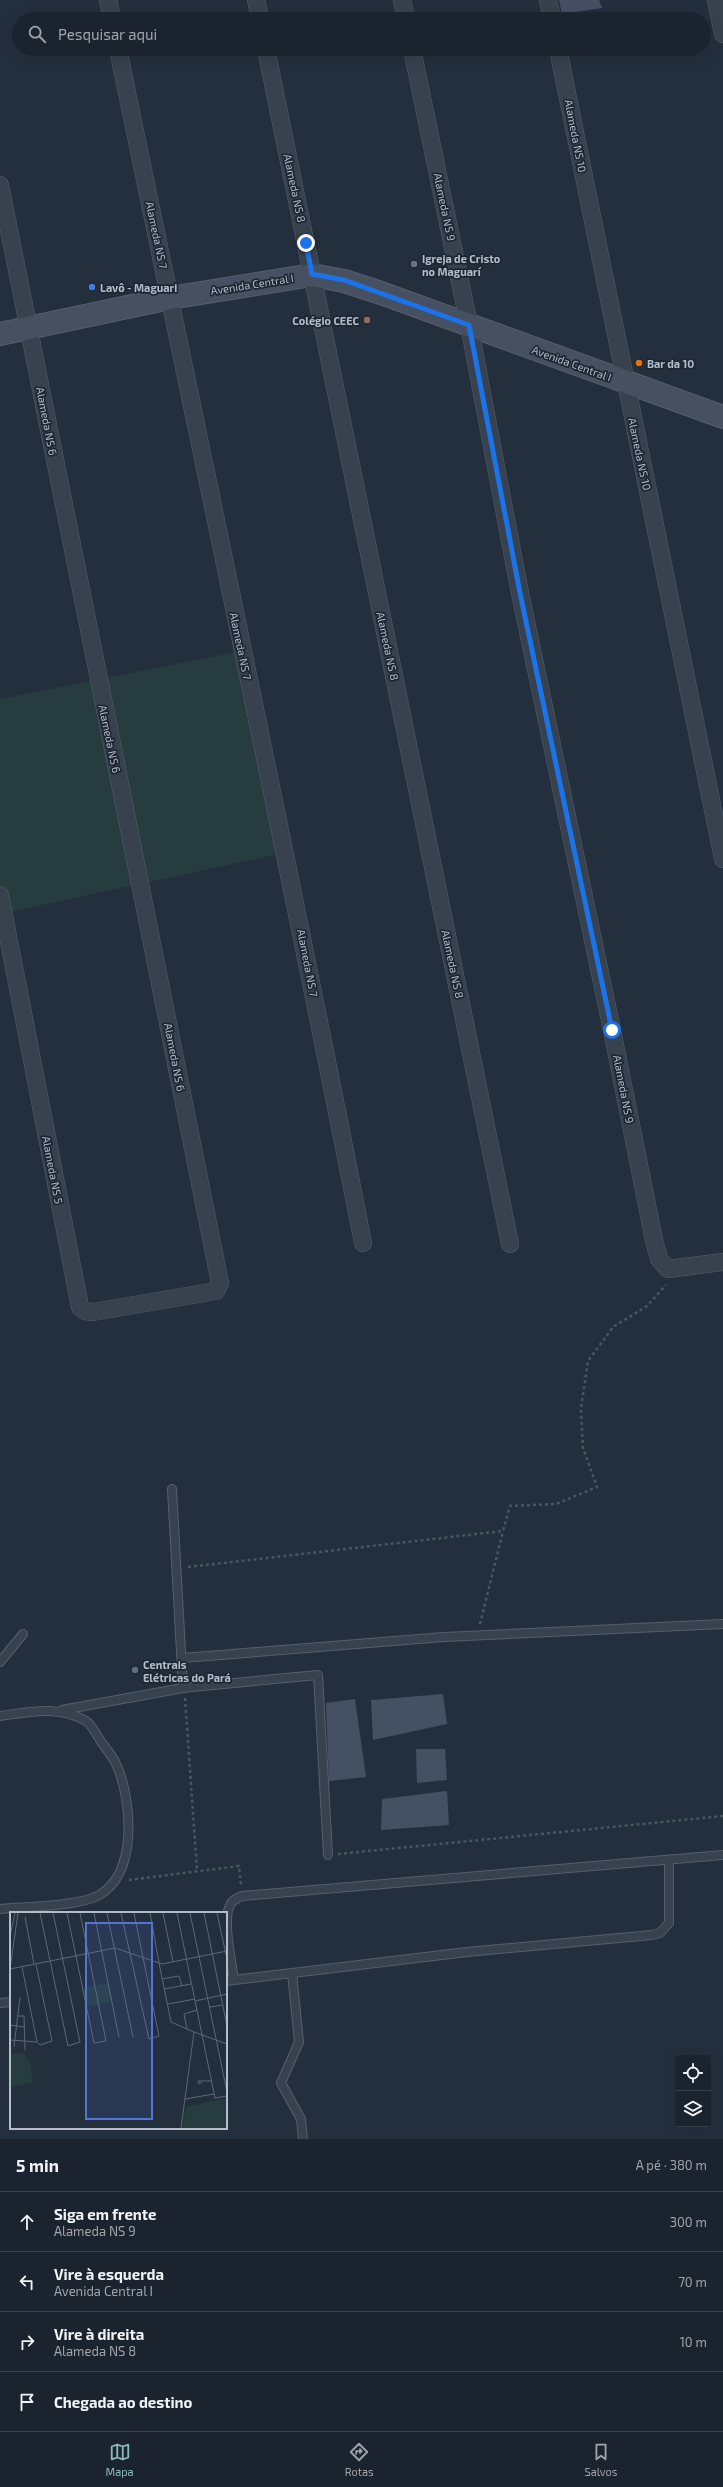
<!DOCTYPE html>
<html lang="pt">
<meta charset="utf-8">
<style>
body{margin:0;font-family:"Exo 2",sans-serif;background:#242b36;color:#f1f3f6}
.controls{position:absolute;right:12px;bottom:12px;display:grid;overflow:hidden;border-radius:4px;box-shadow:0 4px 16px #0002}
.controls button{width:36px;height:36px;display:grid;place-items:center;padding:0;border:0;border-bottom:1px solid #39404a;background:#1b232e;color:#f1f3f6;font:20px sans-serif}
.stop{position:absolute;width:12px;height:12px;margin:-9px;border:3px solid #1a73e8;border-radius:50%;background:#fff}
.stop.end{background:#1a73e8;border-color:#fff;box-shadow:0 1px 4px #0008}
.list{margin:0;padding:0;list-style:none}
h2{display:flex;justify-content:space-between;align-items:center;height:52px;margin:0;padding:0 16px;font-size:17px}
h2 small{font-size:13px;font-weight:400;color:#a0a4aa}
.list li{display:grid;grid-template-columns:26px 1fr auto;gap:12px;align-items:center;box-sizing:border-box;height:60px;padding:0 16px;border-top:1px solid #39404a}
.list b{display:block;font-size:15px;white-space:nowrap}
.list p{margin:0;font-size:13px;white-space:nowrap;color:#a0a4aa}
.list em{font-size:13px;font-style:normal;color:#a0a4aa}
.icon{flex:none;width:22px;height:22px;fill:none;stroke:currentColor;stroke-width:2;stroke-linecap:round;stroke-linejoin:round}
.map{position:relative;flex:none;width:723px;height:2139px;overflow:hidden}
.search{position:absolute;background:#1b232e;box-shadow:0 4px 16px #0002;left:12px;right:12px;top:12px;height:44px;display:flex;align-items:center;gap:10px;box-sizing:border-box;padding:0 14px;border-radius:22px;color:#a0a4aa;font-size:15px}
.sheet{height:292px;background:#1b232e}
nav{display:flex;justify-content:space-around;align-items:center;box-sizing:border-box;height:56px;border-top:1px solid #39404a;background:#1b232e;font-size:11px;color:#a0a4aa}
nav a{display:grid;justify-items:center;gap:2px}
nav .on{color:#8bbbb9}
.map>svg:first-child{display:block}
.green{fill:#263c3f}
.building{fill:#455162}
.lines{fill:none;stroke-linecap:round;stroke-linejoin:round}
.service-casing{stroke:#565f6c;stroke-width:10}
.minor-casing{stroke:#565f6c;stroke-width:18}
.secondary-casing{stroke:#565f6c;stroke-width:24}
.path{stroke:#44595c;stroke-width:2.5;stroke-dasharray:3 3;stroke-linecap:butt}
.service{stroke:#38414e;stroke-width:8}
.minor{stroke:#38414e;stroke-width:17}
.secondary{stroke:#465061;stroke-width:22}
.service-bridge-casing{stroke:#565f6c;stroke-width:10;stroke-linecap:butt}
.service-bridge{stroke:#38414e;stroke-width:8}
.route{stroke:#1a73e8;stroke-width:5}
.worship-dot{fill:#6b7280;stroke:#1d2633;stroke-width:1.5}
.shop-dot{fill:#3f7fe0;stroke:#1d2633;stroke-width:1.5}
.education-dot{fill:#8d6e63;stroke:#1d2633;stroke-width:1.5}
.food-dot{fill:#e8710a;stroke:#1d2633;stroke-width:1.5}
.service-dot{fill:#5c6f8a;stroke:#1d2633;stroke-width:1.5}
.labels{text-anchor:middle;dominant-baseline:central;stroke-width:3.5;stroke-linejoin:round;paint-order:stroke}
.street-label{font-size:11px;fill:#b4bcc9;stroke:#1d2633}
.poi-label{font-size:11px;font-weight:bold;fill:#b4bcc9;stroke:#1d2633;text-anchor:start}
.inset-road{fill:none;stroke:#5e6776;stroke-width:1}
.view{fill:#5274d3;fill-opacity:0.15;stroke:#5274d3;stroke-width:2}
.inset-edge{fill:none;stroke:#b4bcc9;stroke-width:2}
</style>
<div class="map">
<svg width="723" height="2139" viewBox="0 0 723 2139">
<rect width="100%" height="100%" fill="#242f3e"/>
<!-- green -->
<path class="green" d="M242 651 284 853 0 914V699Z"/>
<!-- building -->
<g class="building">
<path d="M559 0H599L602 8 562 14Z"/>
<path d="M443 1694 447 1724 373 1740 371 1700Z"/>
<path d="M355 1699 366 1777 329 1781 326 1703Z"/>
<path d="M416 1749H445L447 1780 417 1783Z"/>
<path d="M447 1791 449 1825 381 1830 382 1799Z"/>
</g>
<g class="lines">
<defs>
<g id="service">
<path d="M183 1658 444 1637 723 1624"/>
<path d="M0 1662 23 1634"/>
<path d="M192 1687 318 1675 328 1855"/>
<path d="M62 1710 183 1688 172 1489"/>
<path d="M0 1716C29 1712 59 1705 86 1721 93 1726 97 1736 102 1743 107 1750 114 1758 117 1766 132 1801 138 1873 99 1895 81 1906 23 1907 0 1909"/>
<path d="M292 1973 299 2042 281 2083 301 2119 303 2139"/>
<path d="M234 1980C232 1962 222 1921 230 1905 232 1900 237 1898 242 1896L723 1855"/>
<path d="M226 1981 467 1952 652 1935 660 1933 669 1923V1862"/>
<path d="M0 2003 11 2002"/>
</g>
<g id="minor">
<path d="M108 0 112 19"/>
<path d="M256 0 260 19"/>
<path d="M402 0 406 19"/>
<path d="M548 0 552 19"/>
<path d="M716 0 723 34"/>
<path d="M118 49C200 447 285 844 363 1243"/>
<path d="M266 49 510 1244"/>
<path d="M412 49 469 325 520 593 612 1030 654 1240 659 1259 668 1269 723 1262"/>
<path d="M558 49 723 859"/>
<path d="M0 185 220 1283 216 1291 93 1312 85 1311 80 1307 0 895"/>
</g>
<path id="secondary" d="M0 334 170 298 312 275 344 281 381 293 723 417"/>
</defs>
<!-- service casing -->
<use href="#service" class="service-casing"/>
<!-- minor casing -->
<use href="#minor" class="minor-casing"/>
<!-- secondary casing -->
<use href="#secondary" class="secondary-casing"/>
<!-- path -->
<g class="path">
<path d="M188 1567 503 1531 510 1506 556 1504 597 1487 583 1448 581 1408 588 1361 613 1327 647 1306 666 1285"/>
<path d="M480 1624 503 1531"/>
<path d="M185 1698 197 1870"/>
<path d="M338 1854 723 1816"/>
<path d="M129 1880 239 1866 241 1886"/>
</g>
<!-- service -->
<use href="#service" class="service"/>
<!-- minor -->
<use href="#minor" class="minor"/>
<!-- secondary -->
<use href="#secondary" class="secondary"/>
<defs>
<path id="service-bridge" d="M183 1688 192 1687"/>
</defs>
<!-- service-bridge casing -->
<use href="#service-bridge" class="service-bridge-casing"/>
<!-- service-bridge -->
<use href="#service-bridge" class="service-bridge"/>
</g>
<g class="lines">
<!-- route -->
<path class="route" d="M306 243 312 274 344 280 469 325 520 593 612 1030"/>
</g>
<!-- markers -->
<circle class="worship-dot" cx="414" cy="264" r="4"/>
<circle class="shop-dot" cx="92" cy="287" r="4"/>
<circle class="education-dot" cx="367" cy="320" r="4"/>
<circle class="food-dot" cx="639" cy="363" r="4"/>
<circle class="service-dot" cx="135" cy="1670" r="4"/>
<g class="labels">
<!-- street labels -->
<g class="street-label">
<text transform="translate(576 136) rotate(79)">Alameda NS 10</text>
<text transform="translate(295 188) rotate(78)">Alameda NS 8</text>
<text transform="translate(445 207) rotate(78)">Alameda NS 9</text>
<text transform="translate(157 235) rotate(78)">Alameda NS 7</text>
<text transform="translate(252 284) rotate(-9)">Avenida Central I</text>
<text transform="translate(572 363) rotate(20)">Avenida Central I</text>
<text transform="translate(47 421) rotate(79)">Alameda NS 6</text>
<text transform="translate(640 454) rotate(78)">Alameda NS 10</text>
<text transform="translate(241 646) rotate(78)">Alameda NS 7</text>
<text transform="translate(388 646) rotate(78)">Alameda NS 8</text>
<text transform="translate(110 739) rotate(78)">Alameda NS 6</text>
<text transform="translate(308 963) rotate(79)">Alameda NS 7</text>
<text transform="translate(453 964) rotate(78)">Alameda NS 8</text>
<text transform="translate(175 1057) rotate(79)">Alameda NS 6</text>
<text transform="translate(624 1089) rotate(79)">Alameda NS 9</text>
<text transform="translate(53 1170) rotate(79)">Alameda NS 5</text>
</g>
<!-- poi labels -->
<g class="poi-label">
<text x="422" y="258">Igreja de Cristo<tspan x="422" dy="13">no Maguarí</tspan></text>
<text x="100" y="287">Lavô - Maguari</text>
<text x="359" y="320" text-anchor="end">Colégio CEEC</text>
<text x="647" y="363">Bar da 10</text>
<text x="143" y="1664">Centrais<tspan x="143" dy="13">Elétricas do Pará</tspan></text>
</g>
</g>
<!-- overview -->
<g transform="translate(10 1912)">
<rect width="217" height="217" fill="#242f3e"/>
<path d="M98 71 102 89 76 95 72 76ZM12 141 20 149 23 170 0 176V142ZM217 186V216H172L176 195Z" fill="#263c3f"/>
<path class="inset-road" d="M30 1 58 134 70 130 43 1M57 1 84 131 96 129 70 1M84 1 109 125M97 1 123 125M111 1 139 127 149 124 124 1M140 1 149 51M153 1 163 50M167 1 205 186 217 184M180 1 217 180M194 1 217 114M207 1 217 47M15 5 24 52M0 24 5 1M149 51 161 110 184 120 171 216M12 55 27 130 30 133 42 129 26 52M0 57 105 36 152 52 217 39M0 57 8 1M152 67 169 64 172 74M154 77 181 72M185 89 217 82M158 92 185 87M200 95 213 93M8 104H14L15 138M0 113 15 115M177 117 174 102 187 98M184 120 217 132M0 128 27 130M4 135 10 85M192 170 189 172 188 169H201M175 187 204 182"/>
<path class="view" d="M76 11H142V207H76Z"/>
<rect width="217" height="217" class="inset-edge"/>
</g>
</svg>
<div class="controls">
<button><svg class="icon" aria-label="locate" viewBox="0 0 24 24"><circle cx="12" cy="12" r="6"/><path d="M12 2v4M12 18v4M2 12h4M18 12h4"/></svg></button>
<button><svg class="icon" aria-label="layers" viewBox="0 0 24 24"><path d="M12 4l9 5-9 5-9-5zM3 14l9 5 9-5"/></svg></button>
</div>
<div class="stop" style="left:612px;top:1030px"></div>
<div class="stop end" style="left:306px;top:243px"></div>
<div class="search"><svg class="icon" aria-label="search" viewBox="0 0 24 24"><circle cx="10" cy="10" r="6"/><path d="M15 15l6 6"/></svg>Pesquisar aqui</div>
</div>
<section class="sheet">
<h2>5 min<small>A pé · 380 m</small></h2>
<ul class="list">
<li><svg class="icon" aria-label="ahead" viewBox="0 0 24 24"><path d="M12 20V5M6 11l6-6 6 6"/></svg><div><b>Siga em frente</b><p>Alameda NS 9</p></div><em>300 m</em></li>
<li><svg class="icon" aria-label="left" viewBox="0 0 24 24"><path d="M17 20v-9H6M10 6l-5 5 5 5"/></svg><div><b>Vire à esquerda</b><p>Avenida Central I</p></div><em>70 m</em></li>
<li><svg class="icon" aria-label="right" viewBox="0 0 24 24"><path d="M7 20v-9h11M14 6l5 5-5 5"/></svg><div><b>Vire à direita</b><p>Alameda NS 8</p></div><em>10 m</em></li>
<li><svg class="icon" aria-label="arrive" viewBox="0 0 24 24"><path d="M6 21V4h12l-3 4 3 4H6"/></svg><div><b>Chegada ao destino</b></div></li>
</ul>
</section>
<nav>
<a class="on"><svg class="icon" aria-label="map" viewBox="0 0 24 24"><path d="M3 6l6-2 6 2 6-2v14l-6 2-6-2-6 2zM9 4v14M15 6v14"/></svg>Mapa</a>
<a><svg class="icon" aria-label="directions" viewBox="0 0 24 24"><path d="M12 3l9 9-9 9-9-9zM9 14v-3h6M13 9l2 2-2 2"/></svg>Rotas</a>
<a><svg class="icon" aria-label="saved" viewBox="0 0 24 24"><path d="M7 4h10v16l-5-4-5 4z"/></svg>Salvos</a>
</nav>
